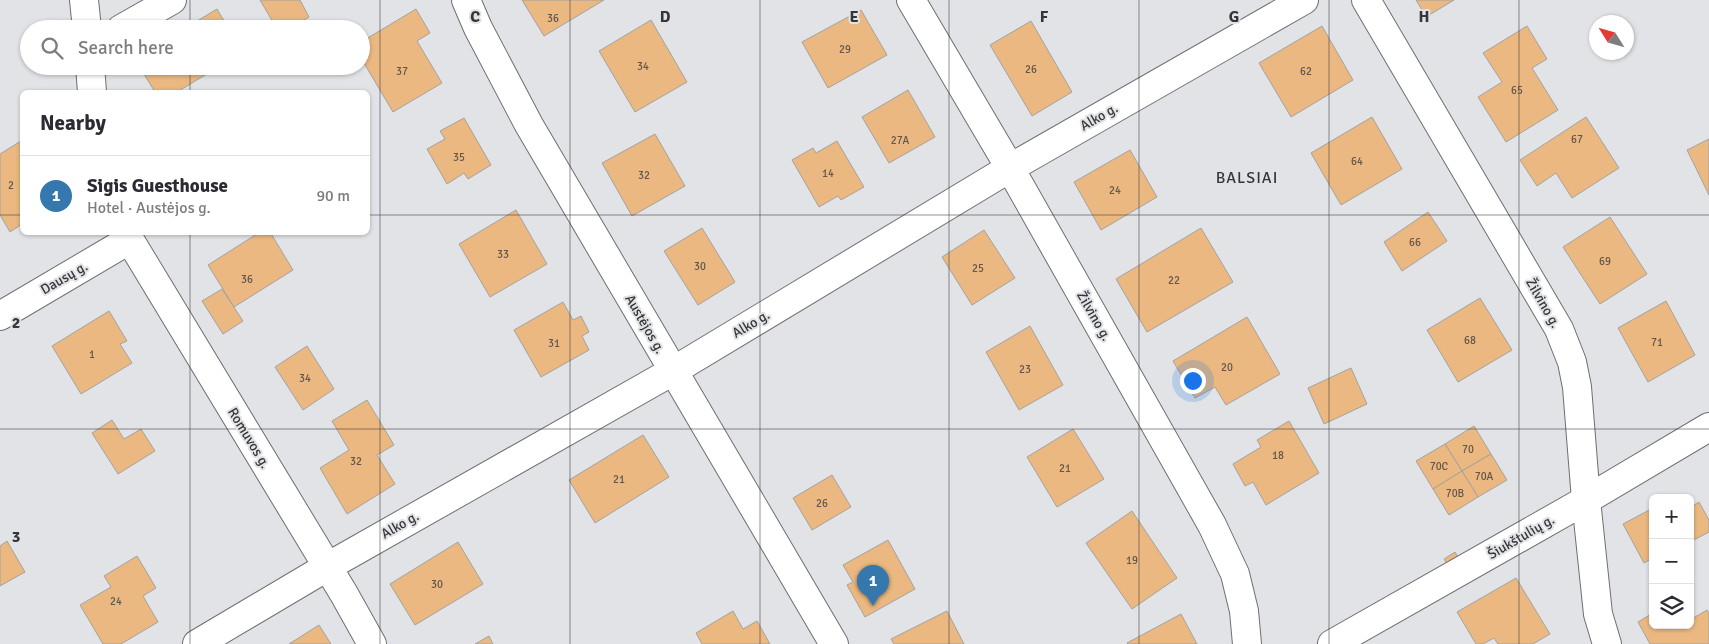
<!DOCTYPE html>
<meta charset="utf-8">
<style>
body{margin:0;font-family:Signika,sans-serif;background:#f2f2f3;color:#2b2b33}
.controls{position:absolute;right:15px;bottom:15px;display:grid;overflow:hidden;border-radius:8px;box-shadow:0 1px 4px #0004}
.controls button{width:45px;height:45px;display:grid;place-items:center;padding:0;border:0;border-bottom:1px solid #e1e1e2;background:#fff;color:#2b2b33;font:25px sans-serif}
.compass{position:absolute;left:1589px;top:15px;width:45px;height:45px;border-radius:50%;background:#fff;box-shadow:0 1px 4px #0004;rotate:307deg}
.you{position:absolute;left:1192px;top:380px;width:18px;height:18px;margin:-12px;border:4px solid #fff;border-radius:50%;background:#1a73e8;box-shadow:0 0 0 8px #1a73e833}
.badge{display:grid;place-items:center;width:32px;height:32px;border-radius:50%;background:#3478ae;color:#fff;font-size:16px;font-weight:700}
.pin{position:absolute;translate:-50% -41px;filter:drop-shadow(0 1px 2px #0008)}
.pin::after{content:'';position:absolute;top:26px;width:18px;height:15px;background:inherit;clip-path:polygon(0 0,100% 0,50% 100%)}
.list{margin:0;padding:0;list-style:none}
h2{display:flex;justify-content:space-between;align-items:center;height:65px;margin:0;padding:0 20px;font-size:21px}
h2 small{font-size:16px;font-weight:400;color:#7c7c81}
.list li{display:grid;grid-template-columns:32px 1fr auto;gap:15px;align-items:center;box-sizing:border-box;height:80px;padding:0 20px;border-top:1px solid #e1e1e2}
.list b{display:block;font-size:19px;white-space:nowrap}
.list p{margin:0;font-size:16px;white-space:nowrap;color:#7c7c81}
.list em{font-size:16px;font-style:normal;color:#7c7c81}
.icon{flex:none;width:28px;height:28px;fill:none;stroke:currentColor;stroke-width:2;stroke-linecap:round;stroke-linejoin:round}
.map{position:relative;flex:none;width:1709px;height:644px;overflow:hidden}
.search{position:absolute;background:#fff;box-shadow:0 1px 4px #0004;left:20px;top:20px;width:350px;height:55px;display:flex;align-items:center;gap:12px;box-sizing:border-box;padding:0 18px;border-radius:28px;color:#7c7c81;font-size:19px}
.panel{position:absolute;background:#fff;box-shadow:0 1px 4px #0004;left:20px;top:90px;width:350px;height:145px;border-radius:8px}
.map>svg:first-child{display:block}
.building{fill:#eab880;stroke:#a4a29f}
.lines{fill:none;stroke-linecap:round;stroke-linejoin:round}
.minor-casing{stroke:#6d6f71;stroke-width:30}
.minor{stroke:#fff;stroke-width:28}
.grid{fill:none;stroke:#363638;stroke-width:1;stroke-opacity:0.55}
.labels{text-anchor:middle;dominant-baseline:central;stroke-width:4;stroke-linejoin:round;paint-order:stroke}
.number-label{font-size:11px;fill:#63564a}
.street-label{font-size:14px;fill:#363638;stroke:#e1e3e6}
.quarter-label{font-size:16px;letter-spacing:1px;fill:#363638;stroke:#e1e3e6}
.grid-label{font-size:16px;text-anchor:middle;font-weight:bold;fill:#363638;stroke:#e1e3e6;stroke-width:4;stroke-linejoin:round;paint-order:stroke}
</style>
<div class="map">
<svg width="1709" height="644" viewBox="0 0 1709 644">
<rect width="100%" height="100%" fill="#e1e3e6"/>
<!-- building -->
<g class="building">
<path d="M260 0H300L309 17 289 29H277Z"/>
<path d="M522 0H604L544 36Z"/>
<path d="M1416 0H1454L1426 17Z"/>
<path d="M217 9 229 29H184Z"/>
<path d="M416 9 430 33 417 41 442 83 393 112 361 58V42Z"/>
<path d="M861 10 887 55 828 88 802 42Z"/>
<path d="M651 20 687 82 635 112 599 51Z"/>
<path d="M1031 21 1072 92 1032 116 990 45Z"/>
<path d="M1322 26 1353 80 1291 117 1259 63Z"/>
<path d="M1527 26 1547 59 1532 68 1558 110 1506 142 1478 97 1502 82 1483 53Z"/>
<path d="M139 66H220L177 92H155Z"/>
<path d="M908 90 935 137 889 163 862 117Z"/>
<path d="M1372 117 1402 169 1341 205 1311 153Z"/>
<path d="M1586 117 1619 168 1572 198 1556 173 1537 186 1520 160Z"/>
<path d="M464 118 491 165 468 179 464 173 447 184 427 149 445 139 440 131Z"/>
<path d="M655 134 685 186 632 216 602 163Z"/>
<path d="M1709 139V195L1687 150Z"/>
<path d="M21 141 22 224 10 232 0 215V154Z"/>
<path d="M837 141 864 187 841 200 838 196 819 207 792 160 813 148 816 153Z"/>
<path d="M1130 150 1157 197 1101 230 1074 182Z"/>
<path d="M516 210 547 264 490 297 459 244Z"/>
<path d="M1428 212 1447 241 1402 271 1384 242Z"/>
<path d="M1610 217 1647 274 1600 304 1563 247Z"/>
<path d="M702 228 735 282 698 305 664 251Z"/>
<path d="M1201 228 1233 282 1147 332 1116 279Z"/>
<path d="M984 230 1015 278 972 305 942 257Z"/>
<path d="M260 232H270L293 270 234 307 208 265Z"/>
<path d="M222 289 243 321 223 334 202 301Z"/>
<path d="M1480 298 1512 350 1458 382 1427 330Z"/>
<path d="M1666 301 1695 355 1648 382 1618 328Z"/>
<path d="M563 302 573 320 581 316 589 332 582 336 589 350 541 377 514 330Z"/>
<path d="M109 311 127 341 120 344 132 363 81 394 52 346Z"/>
<path d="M1247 317 1280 374 1226 405 1215 387 1195 398 1173 361Z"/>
<path d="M1030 326 1063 385 1019 410 986 352Z"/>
<path d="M307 346 334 389 303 410 275 367Z"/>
<path d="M1351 368 1367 404 1324 424 1308 388Z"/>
<path d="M367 400 394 445 377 455 395 484 347 514 320 468 349 450 332 421Z"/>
<path d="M112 420 124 439 141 429 155 451 118 474 92 433Z"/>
<path d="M1289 421 1319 473 1266 505 1253 482 1245 486 1233 464 1261 447 1257 440Z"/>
<path d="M1474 426 1491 454 1462 471 1445 444Z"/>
<path d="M1073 429 1104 479 1057 507 1027 457Z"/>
<path d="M643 435 669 477 595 523 569 480Z"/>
<path d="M1445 444 1462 471 1433 489 1416 461Z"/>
<path d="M1491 454 1507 480 1478 497 1462 471Z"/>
<path d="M1462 471 1478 497 1449 515 1433 489Z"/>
<path d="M832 475 851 507 812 530 793 498Z"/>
<path d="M1699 502 1709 520V532L1690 542V508Z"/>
<path d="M1653 508V558L1644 563 1623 524Z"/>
<path d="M1132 511 1177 578 1132 609 1086 543Z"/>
<path d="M888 540 915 589 865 617 847 585 853 582 843 565Z"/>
<path d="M7 541 25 572 0 586V546Z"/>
<path d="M458 542 483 584 415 625 390 584Z"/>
<path d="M1455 552 1459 559 1448 565 1444 559Z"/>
<path d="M137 556 156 588 143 596 158 622 121 644H103L80 605 111 587 104 576Z"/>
<path d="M1516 578 1550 634 1533 644H1498L1494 638 1483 644H1476L1457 612Z"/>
<path d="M1707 610 1709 613V644H1650L1638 622 1653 613V625H1690V620Z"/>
<path d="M733 611 743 629 757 621 770 644H702L696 633Z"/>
<path d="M947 611 964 644H894L891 639Z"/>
<path d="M1181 614 1197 644H1128L1127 643Z"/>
<path d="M319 625 331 644H289Z"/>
<path d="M489 636 493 644H475Z"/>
</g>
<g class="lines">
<defs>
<g id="minor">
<path d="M84 0 87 29"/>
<path d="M466 0 478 28 529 125 834 644"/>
<path d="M911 0 1010 168 1212 525 1235 574 1244 611 1247 644"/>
<path d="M1366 0 1559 329 1572 362 1577 387 1586 500 1598 614 1607 644"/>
<path d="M121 29 172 0"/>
<path d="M90 66 92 92"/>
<path d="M125 232 344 594 372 644"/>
<path d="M0 316 129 240"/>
<path d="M197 644 327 567 673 371 1010 168 1304 0"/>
<path d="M1332 644 1586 500 1709 427"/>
</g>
</defs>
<!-- minor casing -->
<use href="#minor" class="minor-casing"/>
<!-- minor -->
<use href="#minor" class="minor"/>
</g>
<!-- grid -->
<path class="grid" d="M190 0V29M380 0V644M570 0V644M760 0V644M949 0V644M1139 0V644M1329 0V644M1519 0V644M190 66V92M0 215H22M368 215H1709M190 232V644M0 429H1709"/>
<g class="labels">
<!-- number labels -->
<g class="number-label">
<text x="553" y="18">36</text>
<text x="845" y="49">29</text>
<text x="643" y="66">34</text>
<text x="1031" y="69">26</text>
<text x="402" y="71">37</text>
<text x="1306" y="71">62</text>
<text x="1517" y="90">65</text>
<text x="1577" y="139">67</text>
<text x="900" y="140">27A</text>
<text x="459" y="157">35</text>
<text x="1357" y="161">64</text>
<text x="828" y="173">14</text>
<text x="644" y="175">32</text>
<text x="11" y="185">2</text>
<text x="1115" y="190">24</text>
<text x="1415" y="242">66</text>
<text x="503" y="254">33</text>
<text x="1605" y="261">69</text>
<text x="700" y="266">30</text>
<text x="978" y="268">25</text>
<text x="247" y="279">36</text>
<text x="1174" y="280">22</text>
<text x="1470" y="340">68</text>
<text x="1657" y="342">71</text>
<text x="554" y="343">31</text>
<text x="92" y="354">1</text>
<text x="1227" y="367">20</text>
<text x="1025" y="369">23</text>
<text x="305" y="378">34</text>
<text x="1468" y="449">70</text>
<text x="1278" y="455">18</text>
<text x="356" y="461">32</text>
<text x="1439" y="466">70C</text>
<text x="1065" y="468">21</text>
<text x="1484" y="476">70A</text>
<text x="619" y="479">21</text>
<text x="1455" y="493">70B</text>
<text x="822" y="503">26</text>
<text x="1132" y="560">19</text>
<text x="437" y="584">30</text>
<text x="116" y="601">24</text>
</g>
<!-- street labels -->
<g class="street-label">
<text transform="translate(1099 117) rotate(-30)">Alko g.</text>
<text transform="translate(64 278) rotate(-30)">Dausų g.</text>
<text transform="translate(1543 303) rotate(60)">Žilvino g.</text>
<text transform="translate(1094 316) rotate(60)">Žilvino g.</text>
<text transform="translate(645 324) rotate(60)">Austėjos g.</text>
<text transform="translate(751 324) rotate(-31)">Alko g.</text>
<text transform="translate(249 438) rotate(59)">Romuvos g.</text>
<text transform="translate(400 525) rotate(-30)">Alko g.</text>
<text transform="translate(1521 537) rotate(-30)">Šiukštulių g.</text>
</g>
<!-- quarter labels -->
<g class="quarter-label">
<text x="1247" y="178">BALSIAI</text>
</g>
</g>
<g class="grid-label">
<text x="475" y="22">C</text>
<text x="665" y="22">D</text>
<text x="854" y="22">E</text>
<text x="1044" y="22">F</text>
<text x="1234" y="22">G</text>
<text x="1424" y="22">H</text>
<text x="16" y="328">2</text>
<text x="16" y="542">3</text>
</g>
</svg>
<div class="controls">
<button>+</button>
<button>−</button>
<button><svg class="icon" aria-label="layers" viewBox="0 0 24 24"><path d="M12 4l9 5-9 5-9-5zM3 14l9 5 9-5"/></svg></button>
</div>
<svg class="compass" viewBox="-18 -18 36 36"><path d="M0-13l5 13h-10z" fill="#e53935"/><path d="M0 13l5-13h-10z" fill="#7c7c81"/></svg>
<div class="you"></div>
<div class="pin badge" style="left:873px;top:606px">1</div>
<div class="search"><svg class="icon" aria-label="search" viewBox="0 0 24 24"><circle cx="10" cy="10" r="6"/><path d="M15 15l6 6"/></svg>Search here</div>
<section class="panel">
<h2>Nearby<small></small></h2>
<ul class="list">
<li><span class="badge">1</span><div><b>Sigis Guesthouse</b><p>Hotel · Austėjos g.</p></div><em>90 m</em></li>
</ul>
</section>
</div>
